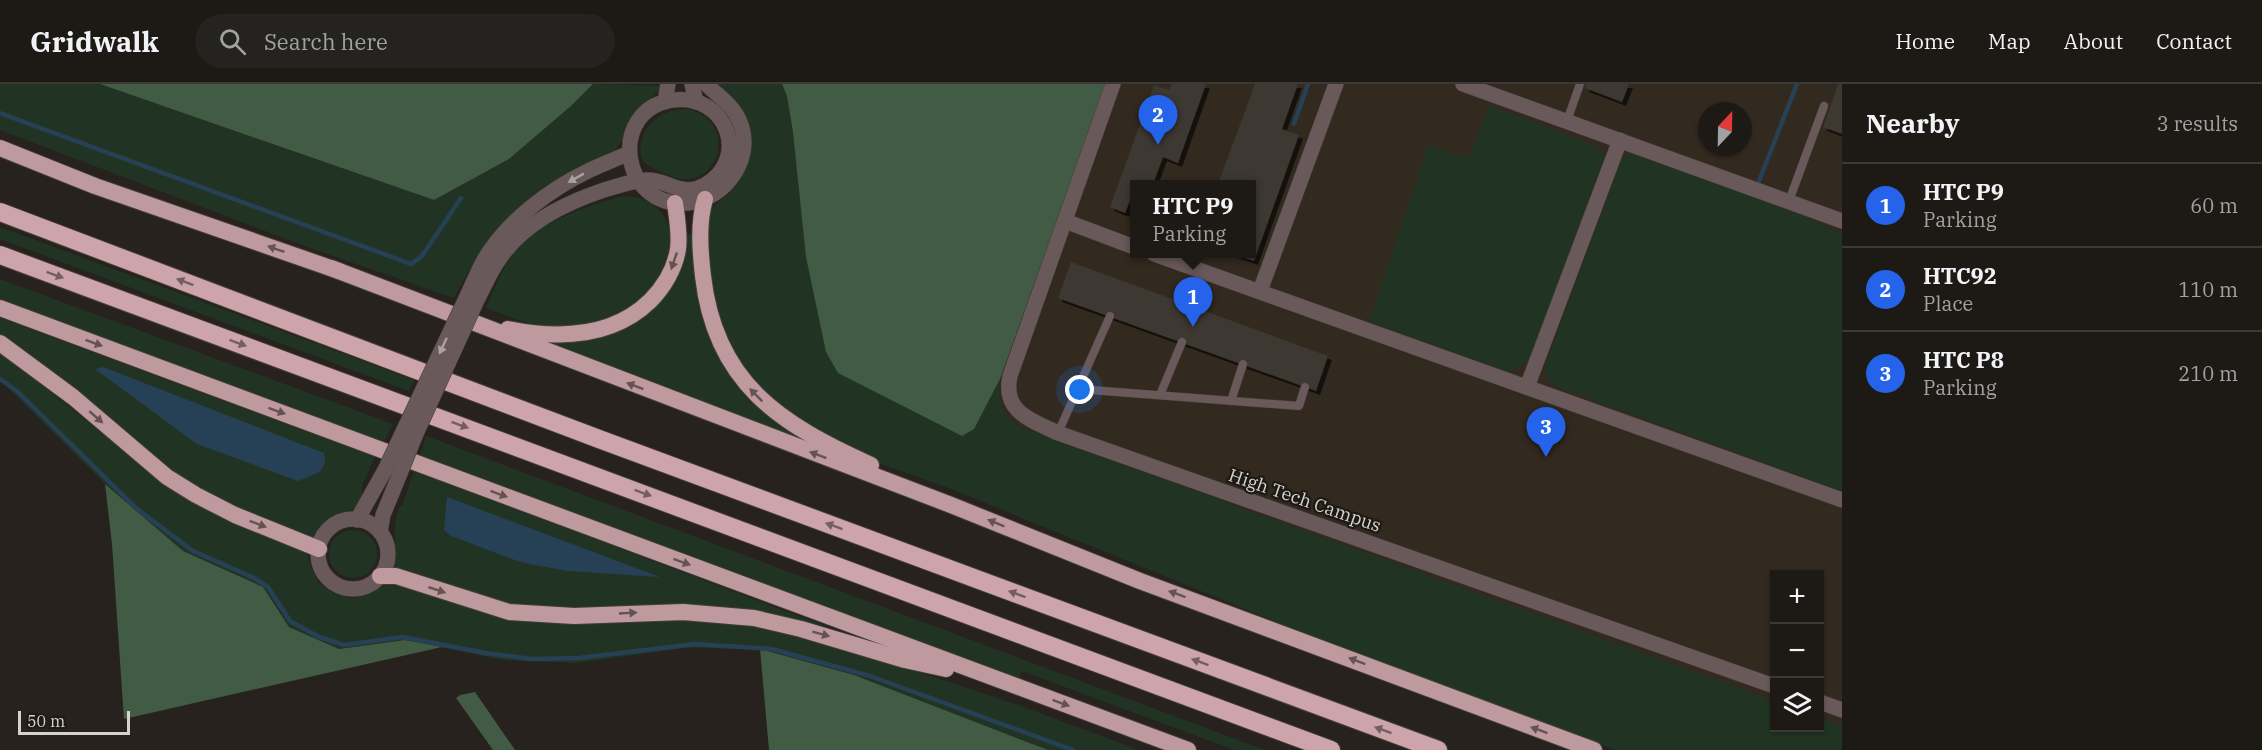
<!DOCTYPE html>
<meta charset="utf-8">
<style>
body{margin:0;font-family:"IBM Plex Serif",serif;background:#25231f;color:#f1f3f6}
.controls{position:absolute;right:18px;bottom:18px;display:grid;overflow:hidden;border-radius:0px;box-shadow:0 2px 4px #0004}
.controls button{width:54px;height:54px;display:grid;place-items:center;padding:0;border:0;border-bottom:2px solid #3b3835;background:#1d1a16;color:#f1f3f6;font:30px sans-serif}
.compass{position:absolute;left:1698px;top:18px;width:54px;height:54px;border-radius:50%;background:#1d1a16;box-shadow:0 2px 4px #0004;rotate:22deg}
.scale{position:absolute;left:18px;bottom:15px;width:112px;box-sizing:border-box;padding-left:6px;border:3px solid #d6d3cf;border-top:0;font-size:16px;line-height:21px;white-space:nowrap;color:#d6d3cf;-webkit-text-stroke:4px #1d1914;paint-order:stroke}
.you{position:absolute;left:1080px;top:306px;width:21px;height:21px;margin:-15px;border:4px solid #fff;border-radius:50%;background:#1a73e8;box-shadow:0 0 0 9px #1a73e833}
.badge{display:grid;place-items:center;width:39px;height:39px;border-radius:50%;background:#2563eb;color:#fff;font-size:20px;font-weight:700}
.pin{position:absolute;translate:-50% -50px;filter:drop-shadow(0 2px 3px #0008)}
.pin::after{content:'';position:absolute;top:32px;width:21px;height:18px;background:inherit;clip-path:polygon(0 0,100% 0,50% 100%)}
.popup{position:absolute;left:1130px;top:96px;width:126px;height:78px;box-sizing:border-box;display:grid;place-content:center;border-radius:0px;background:#1d1a16;filter:drop-shadow(0 2px 4px #0005);font-size:20px;white-space:nowrap;color:#a0a1a1}
.popup b{font-size:22px;color:#f1f3f6}
.popup::after{content:'';position:absolute;left:50%;top:100%;margin-left:-12px;border:12px solid transparent;border-top-color:#1d1a16}
.list{margin:0;padding:0;list-style:none}
h2{display:flex;justify-content:space-between;align-items:center;height:78px;margin:0;padding:0 24px;font-size:26px}
h2 small{font-size:20px;font-weight:400;color:#a0a1a1}
.list li{display:grid;grid-template-columns:39px 1fr auto;gap:18px;align-items:center;box-sizing:border-box;height:84px;padding:0 24px;border-top:2px solid #3b3835}
.list b{display:block;font-size:22px;white-space:nowrap}
.list p{margin:0;font-size:20px;white-space:nowrap;color:#a0a1a1}
.list em{font-size:20px;font-style:normal;color:#a0a1a1}
.icon{flex:none;width:33px;height:33px;fill:none;stroke:currentColor;stroke-width:2;stroke-linecap:round;stroke-linejoin:round}
.map{position:relative;flex:none;width:1842px;height:666px;overflow:hidden}
header{display:flex;align-items:center;gap:36px;box-sizing:border-box;height:84px;padding:0 30px;background:#1d1a16;border-bottom:2px solid #3b3835}
header strong{font-size:28px}
nav{display:flex;gap:33px;margin-inline-start:auto;font-size:21px}
.search{width:420px;height:54px;background:#25231f;display:flex;align-items:center;gap:15px;box-sizing:border-box;padding:0 21px;border-radius:33px;color:#a0a1a1;font-size:22px}
main{display:flex}
aside{flex:1;background:#1d1a16}
.map>svg:first-child{display:block}
.built{fill:#32291f;fill-rule:evenodd}
.green{fill:#213423;fill-rule:evenodd}
.forest{fill:#425b44}
.water{fill:#264155}
.lines{fill:none;stroke-linecap:round;stroke-linejoin:round}
.stream{stroke:#264155;stroke-width:4.5}
.building{fill:#3c3732;filter:url(#shadow)}
.service-casing{stroke:#433e39;stroke-width:9}
.minor-casing{stroke:#433e39;stroke-width:16}
.tertiary-casing{stroke:#433e39;stroke-width:16}
.trunk-casing{stroke:#433e39;stroke-width:18}
.motorway-casing{stroke:#433e39;stroke-width:20}
.service{stroke:#69595b;stroke-width:8}
.minor{stroke:#69595b;stroke-width:15}
.tertiary{stroke:#69595b;stroke-width:15}
.trunk{stroke:#be9a9f;stroke-width:16}
.motorway{stroke:#cca4aa;stroke-width:18}
.tertiary-bridge-casing{stroke:#433e39;stroke-width:16;stroke-linecap:butt}
.tertiary-bridge{stroke:#69595b;stroke-width:15}
.oneway{fill:#aaa2a1}
.oneway2{fill:#655353}
.oneway3{fill:#745e5f}
.labels{text-anchor:middle;dominant-baseline:central;stroke-width:4.5;stroke-linejoin:round;paint-order:stroke}
.street-label{font-size:18px;fill:#d6d3cf;stroke:#1d1914}
</style>
<header>
<strong>Gridwalk</strong>
<div class="search"><svg class="icon" aria-label="search" viewBox="0 0 24 24"><circle cx="10" cy="10" r="6"/><path d="M15 15l6 6"/></svg>Search here</div>
<nav><a>Home</a><a>Map</a><a>About</a><a>Contact</a></nav>
</header>
<main>
<div class="map">
<svg width="1842" height="666" viewBox="0 0 1842 666">
<defs>
<filter id="shadow"><feDropShadow dx="4" dy="4" stdDeviation="0" flood-color="#0009"/></filter>
</defs>
<rect width="100%" height="100%" fill="#27221d"/>
<!-- built -->
<path class="built" d="M780 0H1842V666H1771L818 314ZM1707 27H1743V63H1707ZM1134 100H1252V170H1134ZM1774 490H1820V644H1774Z"/>
<!-- green -->
<g class="green">
<path d="M0 0H100L434 116 509 75 571 22 593 0 663 2C654 14 639 21 632 34 623 49 625 58 612 69 602 78 572 87 558 95 510 122 479 166 454 214L310 164 0 46Z"/>
<path d="M714 0H782L787 12 798 90 974 345 1000 295C998 318 1002 335 1024 345L1774 617V644H1820V634L1842 642V666H1616L1316 554 949 404 875 378 833 358 757 307 728 268 709 209 707 131 713 123 738 100 749 75 748 47Z"/>
<path d="M1489 21 1598 63 1605 70 1530 277 1508 289 1369 237 1428 61 1469 74Z"/>
<path d="M687 25C739 36 721 105 676 94 670 93 647 82 644 78 640 73 640 66 641 60 645 37 664 25 687 25Z"/>
<path d="M1629 69 1818 135 1817 140 1842 150V407L1563 305C1551 299 1545 296 1545 282L1621 77Z"/>
<path d="M624 112C687 114 679 189 639 218 616 235 591 243 562 244 540 245 507 232 486 224 493 209 499 191 508 177 532 139 583 123 624 112Z"/>
<path d="M0 143 414 296 409 307 0 155Z"/>
<path d="M687 150 694 151 705 238 719 275 749 316 788 347 859 383 496 246 593 254 611 250 632 240 681 180Z"/>
<path d="M0 195 393 340 384 358 0 216Z"/>
<path d="M0 234 375 373 363 399 361 417 353 426 327 439 314 454 238 426 198 407 0 254Z"/>
<path d="M0 269 16 280 163 398 306 466 312 486 319 499 335 510 352 514 368 511 382 502 397 500 452 519 507 533H686L753 542 857 567 1029 625 1139 666H1048L854 591 760 565 685 564 575 579 503 576 405 556 339 565 289 543 263 503 183 467 105 400 0 296Z"/>
<path d="M426 352 1265 666H1234L1022 587 1019 594 420 371Z"/>
<path d="M414 387 881 563 803 539 510 522 393 485C398 461 390 446 400 422H402ZM451 452 657 492 567 487 529 480 511 475Z"/>
<circle cx="353" cy="470" r="24"/>
</g>
<!-- forest -->
<g class="forest">
<path d="M100 0H593L571 22 509 75 434 116Z"/>
<path d="M782 0H1106L1000 295 974 345 962 352 838 289 826 268 806 173 793 48 787 12Z"/>
<path d="M105 400 183 467 263 503 289 543 339 565 405 556 442 563 124 635 112 460Z"/>
<path d="M760 565 854 591 1048 666H769Z"/>
<path d="M475 608 515 666H493L456 614 460 611Z"/>
</g>
<!-- water -->
<g class="water">
<path d="M103 283 324 369 325 379 320 388 298 397 197 360 95 285Z"/>
<path d="M447 413 660 493 567 487 529 480 511 475 451 452 444 446Z"/>
</g>
<g class="lines">
<!-- stream -->
<g class="stream">
<path d="M0 29 411 180 422 172 461 114"/>
<path d="M1294 40 1308 0"/>
<path d="M1759 97 1797 0"/>
<path d="M0 295 18 308 137 425 193 467 254 494 268 503 290 537 319 553 344 561 403 553 485 569 532 575 579 574 695 560 772 565 870 592 1073 666"/>
</g>
</g>
<!-- building -->
<g class="building">
<path d="M1172 0H1206L1178 79 1163 73 1153 100H1134V115L1131 114 1125 129 1110 123 1154 1 1169 6Z"/>
<path d="M1255 0H1298L1282 45 1299 51 1254 177 1233 170H1252V100H1218Z"/>
<path d="M1586 0H1629L1622 18 1585 4Z"/>
<path d="M1838 0H1842V50L1823 43Z"/>
<path d="M1071 178 1328 272 1316 307 1058 214Z"/>
</g>
<g class="lines">
<defs>
<g id="service">
<path d="M1567 37 1580 0"/>
<path d="M1789 117 1824 22"/>
<path d="M1078 305 1299 322 1305 303"/>
<path d="M1160 311 1182 258"/>
<path d="M1231 317 1243 280"/>
<path d="M1058 349 1110 232"/>
</g>
<g id="minor">
<path d="M1463 0 1842 137"/>
<path d="M1065 137 1134 163"/>
<path d="M1154 170 1842 416"/>
<path d="M1260 207 1336 0"/>
<path d="M1527 303 1620 56"/>
</g>
<g id="tertiary">
<path d="M692 0 696 18"/>
<path d="M1113 0 1010 292C1002 328 1031 336 1058 349L1774 602"/>
<path d="M665 18 668 0"/>
<path d="M468 210C473 199 478 187 484 176 507 137 550 105 590 86 603 80 616 75 629 69"/>
<path d="M478 214C485 201 491 186 500 174 524 139 565 119 604 106 618 102 634 96 648 96 668 96 683 114 705 101 752 73 725 9 673 16 607 25 620 126 688 119 727 115 756 72 739 36 732 20 718 12 706 0"/>
<circle cx="353" cy="470" r="35"/>
<path d="M357 436 385 386"/>
<path d="M380 448 383 431 399 392"/>
<path d="M1820 618 1842 626"/>
</g>
<g id="trunk">
<path d="M0 64 95 102 339 187"/>
<path d="M705 115C698 139 700 166 703 192 715 299 780 340 871 381"/>
<path d="M331 184 951 421 1140 497 1594 666"/>
<path d="M0 224 1188 666"/>
<path d="M508 245C558 255 612 254 650 217 664 203 675 184 678 165 680 150 677 134 675 119"/>
<path d="M0 259 73 313 167 393 196 411 235 431 319 465"/>
<path d="M380 492H396L509 528 574 532 683 528 754 534 801 545 905 576 946 585"/>
</g>
<g id="motorway">
<path d="M0 128 599 355 1438 666"/>
<path d="M0 171 1331 666"/>
</g>
</defs>
<!-- service casing -->
<use href="#service" class="service-casing"/>
<!-- minor casing -->
<use href="#minor" class="minor-casing"/>
<!-- tertiary casing -->
<use href="#tertiary" class="tertiary-casing"/>
<!-- trunk casing -->
<use href="#trunk" class="trunk-casing"/>
<!-- motorway casing -->
<use href="#motorway" class="motorway-casing"/>
<!-- service -->
<use href="#service" class="service"/>
<!-- minor -->
<use href="#minor" class="minor"/>
<!-- tertiary -->
<use href="#tertiary" class="tertiary"/>
<!-- trunk -->
<use href="#trunk" class="trunk"/>
<!-- motorway -->
<use href="#motorway" class="motorway"/>
<defs>
<g id="tertiary-bridge">
<path d="M385 386 468 210"/>
<path d="M399 392 416 350 478 214"/>
</g>
</defs>
<!-- tertiary-bridge casing -->
<use href="#tertiary-bridge" class="tertiary-bridge-casing"/>
<!-- tertiary-bridge -->
<use href="#tertiary-bridge" class="tertiary-bridge"/>
</g>
<!-- one-way arrows -->
<defs><path id="oneway-solid" d="M-6-.8H1V-3.2L6.5 0L1 3.2V.8H-6Z" transform="scale(1.5)"/></defs>
<g class="oneway">
<use href="#oneway-solid" transform="translate(576 94) rotate(151)"/>
<use href="#oneway-solid" transform="translate(443 262) rotate(115)"/>
</g>
<g class="oneway2">
<use href="#oneway-solid" transform="translate(276 165) rotate(-161)"/>
<use href="#oneway-solid" transform="translate(674 177) rotate(109)"/>
<use href="#oneway-solid" transform="translate(94 259) rotate(20)"/>
<use href="#oneway-solid" transform="translate(635 302) rotate(-159)"/>
<use href="#oneway-solid" transform="translate(756 311) rotate(-135)"/>
<use href="#oneway-solid" transform="translate(277 327) rotate(20)"/>
<use href="#oneway-solid" transform="translate(96 333) rotate(41)"/>
<use href="#oneway-solid" transform="translate(818 371) rotate(-159)"/>
<use href="#oneway-solid" transform="translate(499 410) rotate(20)"/>
<use href="#oneway-solid" transform="translate(996 439) rotate(-158)"/>
<use href="#oneway-solid" transform="translate(258 440) rotate(21)"/>
<use href="#oneway-solid" transform="translate(682 478) rotate(20)"/>
<use href="#oneway-solid" transform="translate(437 506) rotate(18)"/>
<use href="#oneway-solid" transform="translate(1177 510) rotate(-160)"/>
<use href="#oneway-solid" transform="translate(628 529) rotate(-3)"/>
<use href="#oneway-solid" transform="translate(821 550) rotate(15)"/>
<use href="#oneway-solid" transform="translate(1357 577) rotate(-159)"/>
<use href="#oneway-solid" transform="translate(1061 619) rotate(20)"/>
<use href="#oneway-solid" transform="translate(1539 646) rotate(-160)"/>
</g>
<g class="oneway3">
<use href="#oneway-solid" transform="translate(55 191) rotate(20)"/>
<use href="#oneway-solid" transform="translate(185 198) rotate(-159)"/>
<use href="#oneway-solid" transform="translate(238 259) rotate(20)"/>
<use href="#oneway-solid" transform="translate(460 341) rotate(20)"/>
<use href="#oneway-solid" transform="translate(643 409) rotate(20)"/>
<use href="#oneway-solid" transform="translate(834 442) rotate(-160)"/>
<use href="#oneway-solid" transform="translate(1017 510) rotate(-160)"/>
<use href="#oneway-solid" transform="translate(1200 578) rotate(-160)"/>
<use href="#oneway-solid" transform="translate(1383 646) rotate(-160)"/>
</g>
<g class="labels">
<!-- street labels -->
<g class="street-label">
<text transform="translate(1305 416) rotate(19)">High Tech Campus</text>
</g>
</g>
</svg>
<div class="controls">
<button>+</button>
<button>−</button>
<button><svg class="icon" aria-label="layers" viewBox="0 0 24 24"><path d="M12 4l9 5-9 5-9-5zM3 14l9 5 9-5"/></svg></button>
</div>
<svg class="compass" viewBox="-18 -18 36 36"><path d="M0-13l5 13h-10z" fill="#e53935"/><path d="M0 13l5-13h-10z" fill="#a0a1a1"/></svg>
<div class="scale">50 m</div>
<div class="you"></div>
<div class="pin badge" style="left:1193px;top:243px">1</div>
<div class="popup"><b>HTC P9</b>Parking</div>
<div class="pin badge" style="left:1158px;top:61px">2</div>
<div class="pin badge" style="left:1546px;top:373px">3</div>
</div>
<aside>
<h2>Nearby<small>3 results</small></h2>
<ul class="list">
<li><span class="badge">1</span><div><b>HTC P9</b><p>Parking</p></div><em>60 m</em></li>
<li><span class="badge">2</span><div><b>HTC92</b><p>Place</p></div><em>110 m</em></li>
<li><span class="badge">3</span><div><b>HTC P8</b><p>Parking</p></div><em>210 m</em></li>
</ul>
</aside>
</main>
